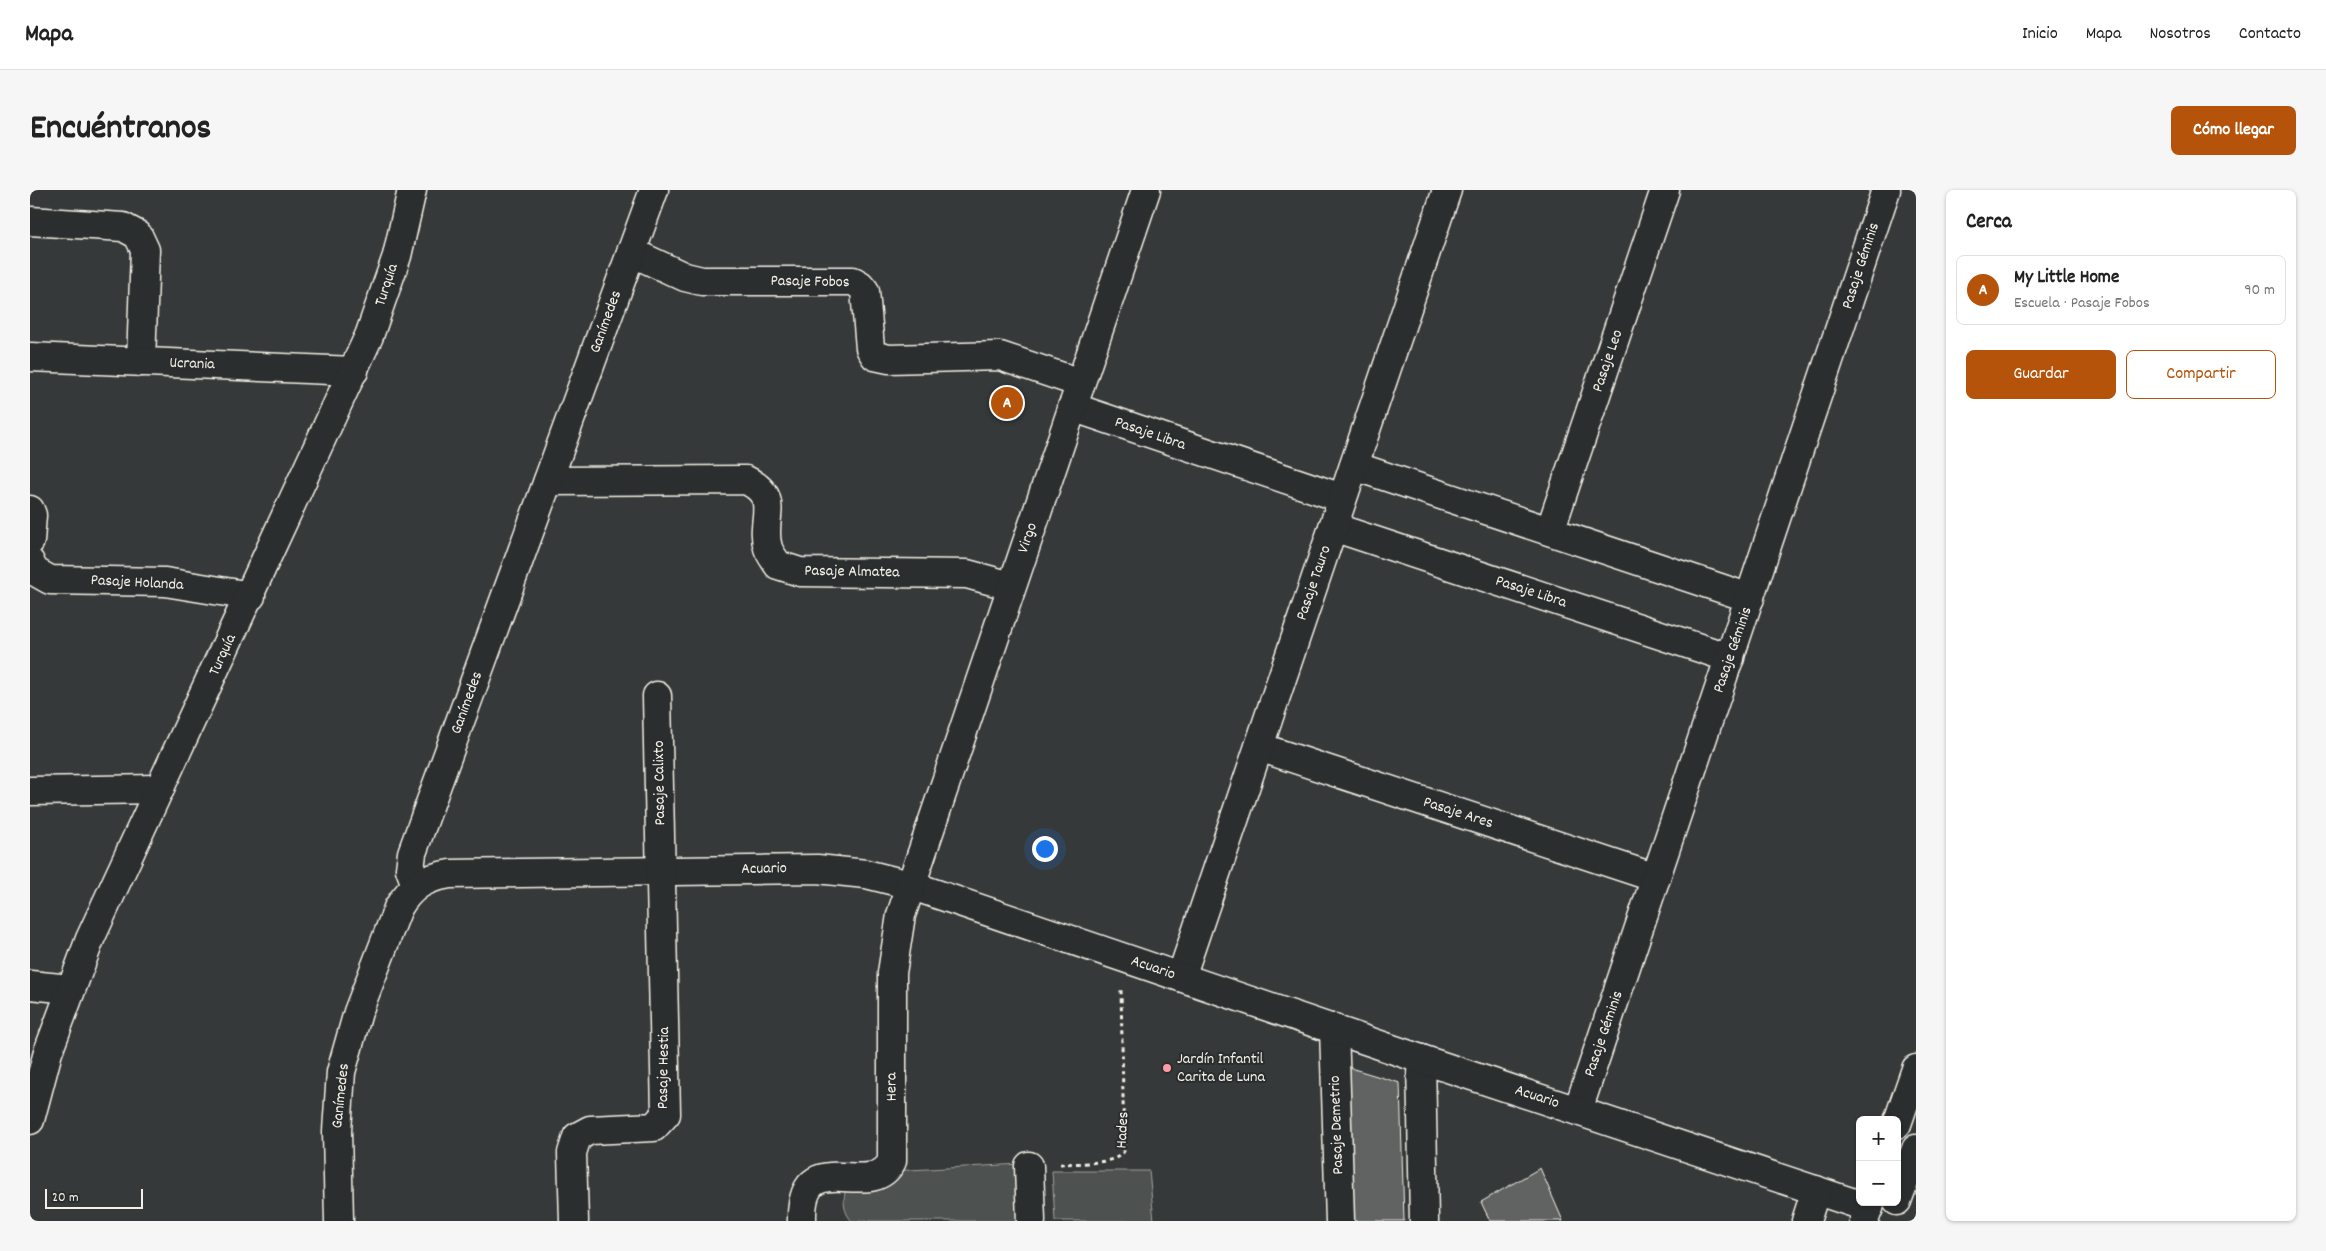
<!DOCTYPE html>
<html lang="es">
<meta charset="utf-8">
<style>
body{margin:0;font-family:Dekko,sans-serif;background:#f6f6f6;color:#222}
.controls{position:absolute;right:15px;bottom:15px;display:grid;overflow:hidden;border-radius:8px;box-shadow:0 1px 4px #0004}
.controls button{width:45px;height:45px;display:grid;place-items:center;padding:0;border:0;border-bottom:1px solid #e0e0e0;background:#fff;color:#222;font:25px sans-serif}
.scale{position:absolute;left:15px;bottom:12px;width:98px;box-sizing:border-box;padding-left:5px;border:2px solid #f4f1e8;border-top:0;font-size:14px;line-height:18px;white-space:nowrap;color:#f4f1e8;-webkit-text-stroke:4px #2a2d2e;paint-order:stroke}
.you{position:absolute;left:1014px;top:658px;width:18px;height:18px;margin:-12px;border:4px solid #fff;border-radius:50%;background:#1a73e8;box-shadow:0 0 0 8px #1a73e833}
.badge{display:grid;place-items:center;width:32px;height:32px;border-radius:50%;background:#b45309;color:#fff;font-size:16px;font-weight:700}
.pin{position:absolute;translate:-50% -50%;border:2px solid #fff;box-shadow:0 1px 5px #0006}
.list{margin:0;padding:0;list-style:none}
h2{display:flex;justify-content:space-between;align-items:center;height:65px;margin:0;padding:0 20px;font-size:21px}
h2 small{font-size:16px;font-weight:400;color:#767676}
.list li{display:grid;grid-template-columns:32px 1fr auto;gap:15px;align-items:center;box-sizing:border-box;height:70px;margin:0 10px 10px;padding:0 10px;border:1px solid #e0e0e0;border-radius:8px}
.list b{display:block;font-size:19px;white-space:nowrap}
.list p{margin:0;font-size:16px;white-space:nowrap;color:#767676}
.list em{font-size:16px;font-style:normal;color:#767676}
.actions{display:flex;gap:10px;padding:15px 20px}
.actions a{flex:1;padding:11px 0;border:1px solid #b45309;border-radius:8px;text-align:center;font-size:18px;color:#b45309}
.actions .main{background:#b45309;color:#fff}
.map{position:relative;flex:none;width:1886px;height:1031px;overflow:hidden;border-radius:8px}
header{display:flex;align-items:center;gap:30px;box-sizing:border-box;height:70px;padding:0 25px;background:#fff;border-bottom:1px solid #e0e0e0}
header strong{font-size:24px}
nav{display:flex;gap:28px;margin-inline-start:auto;font-size:18px}
.intro{display:flex;align-items:center;justify-content:space-between;box-sizing:border-box;height:120px;padding:0 30px}
h1{margin:0;font-size:35px}
.button{padding:12px 22px;border-radius:8px;background:#b45309;color:#fff;font-size:18px;font-weight:700}
main{display:flex;gap:30px;padding:0 30px}
aside{flex:1;background:#fff;border-radius:8px;box-shadow:0 1px 4px #0004}
.map>svg:first-child{display:block}
.green{fill:#4e514f;stroke:#a1a19c}
.building{fill:#616362;stroke:#f4f1e8}
.lines{fill:none;stroke-linecap:round;stroke-linejoin:round}
.minor-casing{stroke:#f4f1e8;stroke-width:31}
.major-casing{stroke:#f4f1e8;stroke-width:31}
.path{stroke:#f4f1e8;stroke-width:3;stroke-dasharray:4 4;stroke-linecap:butt}
.minor{stroke:#2a2d2e;stroke-width:28}
.major{stroke:#2a2d2e;stroke-width:28}
.poi-dot{fill:#ff9aa2;stroke:#2a2d2e;stroke-width:2}
.labels{text-anchor:middle;dominant-baseline:central;stroke-width:4;stroke-linejoin:round;paint-order:stroke}
.street-label{font-size:16px;fill:#f4f1e8;stroke:#2a2d2e}
.poi-label{font-size:16px;fill:#f4f1e8;stroke:#2a2d2e;text-anchor:start}
</style>
<header>
<strong>Mapa</strong>
<nav><a>Inicio</a><a>Mapa</a><a>Nosotros</a><a>Contacto</a></nav>
</header>
<div class="intro"><h1>Encuéntranos</h1><a class="button">Cómo llegar</a></div>
<main>
<div class="map">
<svg width="1886" height="1031" viewBox="0 0 1886 1031">
<rect width="100%" height="100%" fill="#363939"/>
<filter id="ink" filterUnits="userSpaceOnUse"><feTurbulence type="fractalNoise" baseFrequency=".02" numOctaves="2"/><feDisplacementMap in="SourceGraphic" scale="10" xChannelSelector="R" yChannelSelector="G"/><feConvolveMatrix kernelMatrix="1 2 1 2 8 2 1 2 1" color-interpolation-filters="sRGB"/></filter>
<g filter="url(#ink)">
<!-- green -->
<g class="green">
<path d="M991 974 992 1031H822C812 1021 813 1007 817 995L842 982Z"/>
<path d="M1022 981H1119L1124 1031H1025Z"/>
</g>
<!-- building -->
<g class="building">
<path d="M1317 877 1370 893 1374 1031H1321Z"/>
<path d="M1510 978 1533 1031H1460L1451 1012Z"/>
</g>
<g class="lines">
<defs>
<g id="minor">
<path d="M0 31 93 37 108 45 115 60 111 172"/>
<path d="M601 62 655 87 672 91H823L830 95 835 101 840 158 845 166 859 169 970 166 1050 193"/>
<path d="M0 167 324 181"/>
<path d="M1042 217 1312 308"/>
<path d="M1324 276 1720 408"/>
<path d="M518 291 716 290C753 308 729 329 738 358 740 364 745 370 748 375L770 382 937 384 981 396"/>
<path d="M0 320 2 325 0 351"/>
<path d="M1303 337 1700 468"/>
<path d="M1520 341 1635 0"/>
<path d="M0 372 4 381 20 390 135 392 221 406"/>
<path d="M1229 557 1626 688"/>
<path d="M0 601 130 599"/>
<path d="M386 695 380 679 382 663 624 0"/>
<path d="M1151 787 1417 0"/>
<path d="M0 795 40 799"/>
<path d="M1304 838 1310 1031"/>
<path d="M1391 869 1394 1031"/>
<path d="M1548 920 1856 0"/>
<path d="M0 930 18 862 60 749 339 146 367 66 382 0"/>
<path d="M999 976 1001 1031"/>
<path d="M1867 1011 1886 959"/>
<path d="M309 1031 307 941 311 882 328 822 368 718C381 696 395 688 420 684L787 679 836 684 880 695 1391 869 1839 1018"/>
<path d="M544 1031 542 963 547 947 560 940 624 937 636 924 627 506"/>
<path d="M772 1031C770 950 841 1014 862 971V783L871 725 1116 0"/>
<path d="M1776 1031 1786 1000"/>
</g>
<g id="major">
<path d="M1867 934 1886 879"/>
<path d="M1834 1031 1841 1012"/>
</g>
</defs>
<!-- minor casing -->
<use href="#minor" class="minor-casing"/>
<!-- major casing -->
<use href="#major" class="major-casing"/>
<!-- path -->
<path class="path" d="M1030 974C1046 973 1087 975 1094 961L1091 798"/>
<!-- minor -->
<use href="#minor" class="minor"/>
<!-- major -->
<use href="#major" class="major"/>
</g>
</g>
<!-- markers -->
<circle class="poi-dot" cx="1137" cy="878" r="5"/>
<g class="labels">
<!-- street labels -->
<g class="street-label">
<text transform="translate(1831 76) rotate(-72)">Pasaje Géminis</text>
<text transform="translate(780 92) rotate(1)">Pasaje Fobos</text>
<text transform="translate(357 95) rotate(-72)">Turquía</text>
<text transform="translate(576 132) rotate(-70)">Ganímedes</text>
<text transform="translate(1578 171) rotate(-71)">Pasaje Leo</text>
<text transform="translate(162 174) rotate(2)">Ucrania</text>
<text transform="translate(1120 244) rotate(19)">Pasaje Libra</text>
<text transform="translate(998 348) rotate(-71)">Virgo</text>
<text transform="translate(822 382) rotate(1)">Pasaje Almatea</text>
<text transform="translate(107 393) rotate(3)">Pasaje Holanda</text>
<text transform="translate(1284 393) rotate(-71)">Pasaje Tauro</text>
<text transform="translate(1501 402) rotate(18)">Pasaje Libra</text>
<text transform="translate(1703 460) rotate(-71)">Pasaje Géminis</text>
<text transform="translate(193 465) rotate(-65)">Turquía</text>
<text transform="translate(437 513) rotate(-70)">Ganímedes</text>
<text transform="translate(630 593) rotate(-91)">Pasaje Calixto</text>
<text transform="translate(1428 623) rotate(18)">Pasaje Ares</text>
<text transform="translate(734 679) rotate(-1)">Acuario</text>
<text transform="translate(1123 778) rotate(19)">Acuario</text>
<text transform="translate(1574 844) rotate(-71)">Pasaje Géminis</text>
<text transform="translate(634 878) rotate(-89)">Pasaje Hestia</text>
<text transform="translate(862 897) rotate(-91)">Hera</text>
<text transform="translate(311 906) rotate(-84)">Ganímedes</text>
<text transform="translate(1507 907) rotate(18)">Acuario</text>
<text transform="translate(1307 935) rotate(-92)">Pasaje Demetrio</text>
<text transform="translate(1093 940) rotate(-87)">Hades</text>
</g>
<!-- poi labels -->
<g class="poi-label">
<text x="1147" y="869">Jardín Infantil<tspan x="1147" dy="18">Carita de Luna</tspan></text>
</g>
</g>
</svg>
<div class="controls">
<button>+</button>
<button>−</button>
</div>
<div class="scale">20 m</div>
<div class="you"></div>
<div class="pin badge" style="left:977px;top:213px">A</div>
</div>
<aside>
<h2>Cerca<small></small></h2>
<ul class="list">
<li><span class="badge">A</span><div><b>My Little Home</b><p>Escuela · Pasaje Fobos</p></div><em>90 m</em></li>
</ul>
<div class="actions"><a class="main">Guardar</a><a>Compartir</a></div>
</aside>
</main>
